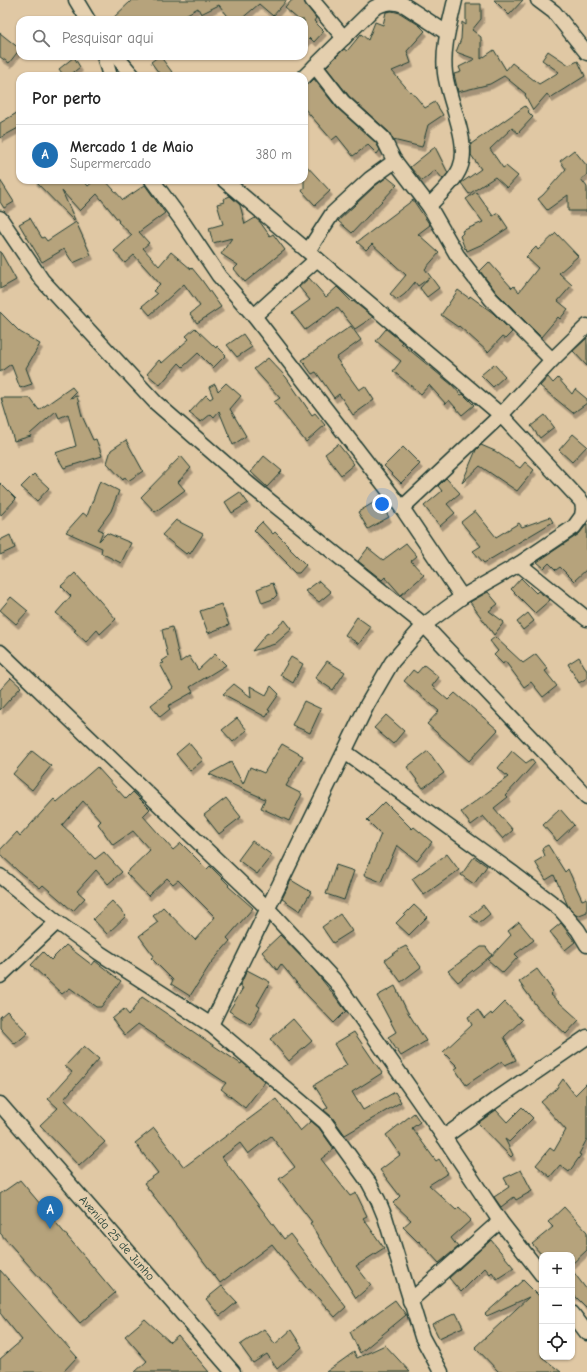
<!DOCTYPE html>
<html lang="pt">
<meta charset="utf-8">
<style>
body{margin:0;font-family:"Comic Neue",sans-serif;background:#f6f6f6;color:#222}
.controls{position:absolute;right:12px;bottom:12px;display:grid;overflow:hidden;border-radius:8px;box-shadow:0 1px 3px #0004}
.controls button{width:36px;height:36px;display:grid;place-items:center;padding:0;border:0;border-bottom:1px solid #e0e0e0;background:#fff;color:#222;font:20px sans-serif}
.you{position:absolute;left:382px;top:504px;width:14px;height:14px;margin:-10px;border:3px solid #fff;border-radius:50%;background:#1a73e8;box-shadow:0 0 0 6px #1a73e833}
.badge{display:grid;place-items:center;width:26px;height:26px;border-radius:50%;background:#1f6fb2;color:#fff;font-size:13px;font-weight:700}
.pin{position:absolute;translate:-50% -33px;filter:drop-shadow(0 1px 2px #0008)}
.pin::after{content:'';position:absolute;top:21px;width:14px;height:12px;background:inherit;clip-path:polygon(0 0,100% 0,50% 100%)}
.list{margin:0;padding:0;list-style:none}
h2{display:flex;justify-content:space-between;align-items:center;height:52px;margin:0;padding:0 16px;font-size:17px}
h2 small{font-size:13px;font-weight:400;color:#767676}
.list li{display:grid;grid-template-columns:26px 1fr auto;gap:12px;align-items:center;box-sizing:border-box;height:60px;padding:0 16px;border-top:1px solid #e0e0e0}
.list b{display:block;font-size:15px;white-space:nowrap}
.list p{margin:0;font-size:13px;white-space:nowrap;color:#767676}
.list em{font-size:13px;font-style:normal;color:#767676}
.icon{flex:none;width:22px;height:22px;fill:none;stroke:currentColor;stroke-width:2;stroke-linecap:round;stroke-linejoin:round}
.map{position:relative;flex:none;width:587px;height:1372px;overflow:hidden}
.search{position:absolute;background:#fff;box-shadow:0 1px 3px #0004;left:16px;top:16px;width:292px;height:44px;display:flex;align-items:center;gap:10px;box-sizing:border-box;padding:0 14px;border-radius:12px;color:#767676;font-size:15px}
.panel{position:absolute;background:#fff;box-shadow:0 1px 3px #0004;left:16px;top:72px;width:292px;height:112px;border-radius:12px}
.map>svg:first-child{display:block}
.building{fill:#b6a37b;stroke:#1f3d34;filter:url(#shadow)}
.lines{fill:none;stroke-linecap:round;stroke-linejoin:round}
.minor-casing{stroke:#1f3d34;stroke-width:17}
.minor{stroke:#e4cfae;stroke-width:14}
.labels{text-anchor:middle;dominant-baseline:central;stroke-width:4;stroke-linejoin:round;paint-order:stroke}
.street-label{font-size:12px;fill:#1f3d34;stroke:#e4cfae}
</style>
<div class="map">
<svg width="587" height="1372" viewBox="0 0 587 1372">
<defs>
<filter id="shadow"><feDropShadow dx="2.5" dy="4.5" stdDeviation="0" flood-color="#0004"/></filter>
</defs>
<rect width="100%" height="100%" fill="#e0c8a4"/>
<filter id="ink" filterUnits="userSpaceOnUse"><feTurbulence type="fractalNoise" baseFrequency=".025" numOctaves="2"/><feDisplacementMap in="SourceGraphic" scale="8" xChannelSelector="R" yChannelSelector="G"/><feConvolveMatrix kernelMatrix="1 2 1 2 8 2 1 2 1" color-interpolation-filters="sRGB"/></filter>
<g filter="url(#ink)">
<!-- building -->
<g class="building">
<path d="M132 0H287L273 16 259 4 240 20H231L219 5 201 14 198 8 176 20H111Z"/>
<path d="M292 0H304L306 5 316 18 314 21 324 31 314 42 310 38 304 44V20H299L285 8Z"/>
<path d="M494 0H523L509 15Z"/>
<path d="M466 4H481V19L472 30 481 37V59L494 50 506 70 512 63 539 84 559 72 542 60 548 51 569 65 578 61 585 76 550 98 547 94 533 110 525 95 526 94 504 76 490 84 458 92 454 74 461 72 459 67 475 59 456 52 461 39 462 22 466 25Z"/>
<path d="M392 11 400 13 419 25 425 31 407 51 411 63 392 71 410 92 411 91 425 108 435 102 443 115 428 125 422 147 393 140 389 132 349 96 326 67 344 49 347 51 361 34 368 40 375 22 383 25 386 12Z"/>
<path d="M0 33 20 49 9 63 0 57Z"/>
<path d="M159 56H160L175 76H161L151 62Z"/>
<path d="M74 57 80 67 69 76H64L59 69Z"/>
<path d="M314 79 337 108 376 143 380 150 377 154 368 145 353 156 337 136 332 140 304 108V85L310 83Z"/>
<path d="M525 106 529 111 528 112 533 117 518 133 512 128 490 149 503 168 506 166 518 176 507 188 495 177 469 194 461 183 481 169 471 155V144Z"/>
<path d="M20 111V127L0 138V123Z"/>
<path d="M435 147 448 173 443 179 435 170 422 181 410 167Z"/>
<path d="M574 150 587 166V175L581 179 587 187V211H568V195L547 210 538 199 543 195 566 169 560 161Z"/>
<path d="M304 163 330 191 315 205 302 191 304 188Z"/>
<path d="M387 177 397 185 352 233 338 221 375 186Z"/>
<path d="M0 180 14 202 4 208 0 202Z"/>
<path d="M34 180H83L88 186 95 180H105L123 200 145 185 165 213 139 232 149 243 143 248 159 266 171 252 191 269 192 268 201 279 221 307 197 323 190 314 200 306 184 284 150 315 142 306 157 294 153 291 160 284 134 255 125 263 114 251 132 235 118 222 119 221 97 194 80 211 62 191 75 220 74 221Z"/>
<path d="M476 192 493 216 498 213 508 228 485 243 467 251 466 248 465 249 460 236 463 233 462 231 483 222 466 199Z"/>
<path d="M230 196 240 205 245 224 255 218 260 222 270 236 273 234 285 250 245 282 234 269 238 265 221 254 232 238 213 243 209 228 223 224 217 204 224 202 223 199Z"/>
<path d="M413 200 430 225 418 234 439 253 425 269 439 288 427 297 420 288 429 278 418 286 415 282 405 294 397 300 390 294 406 275 372 244 366 250 357 242Z"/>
<path d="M30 218 42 238 44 237 47 241 76 222 91 255 73 263 64 249 42 262 19 224Z"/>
<path d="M556 233 578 256 559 273 572 285 558 301 568 309 560 319 558 317 541 337 497 293 480 271 489 262 512 288 514 286 519 292 538 268 526 257 536 247 538 250Z"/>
<path d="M0 251 16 280 0 289Z"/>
<path d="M309 278 326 297 337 287 352 302 353 301 373 317 355 329 337 307 325 317 324 316 305 330 292 313 310 300 299 287Z"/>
<path d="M458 290 469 298 470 296 493 313 512 332 505 339 502 337 488 352 459 326 458 327 441 315Z"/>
<path d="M0 312 20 332 40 344 26 368 32 384 20 388 11 364 0 372Z"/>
<path d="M351 326 361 340 336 358 359 390 365 386 374 400 353 415 339 394 334 398 316 372 312 374 302 360Z"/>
<path d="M195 328 216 348 217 346 226 355 213 368 198 353 183 367 179 363 160 385 147 374 159 360 162 363 189 339 186 336Z"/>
<path d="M386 329 402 342 401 343 452 385 461 395 463 394 474 405 462 415 449 400 446 404 429 385 421 394 393 371 401 361 376 341Z"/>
<path d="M243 334 252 347 237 357 227 345Z"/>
<path d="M587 338V366L573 351Z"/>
<path d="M268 358 286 377 312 415 315 413 325 425 306 442 274 402 280 398 254 369Z"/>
<path d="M494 364 505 376 493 387 481 375Z"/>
<path d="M548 377 553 383 558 378 572 394 575 389 587 399V403L573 413 540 386Z"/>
<path d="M226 383 241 396 230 409 246 436 233 445 219 411 214 417 211 414 201 422 189 413 206 395 210 399 213 397 209 387 215 384 218 391Z"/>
<path d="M72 387 76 392 70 398 77 396 82 416 93 440 96 439 102 456 64 468 55 453 76 446 68 414 59 418 56 411 30 434 31 436 14 441 1 398H30L39 410Z"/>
<path d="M545 415 554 427 540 438 531 426Z"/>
<path d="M573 434 587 446 572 462 559 450Z"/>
<path d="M126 440 143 471 128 481 125 477 123 480 107 463 111 450Z"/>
<path d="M338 444 354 464 341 475 325 454Z"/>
<path d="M481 445 495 451 520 468 525 462 534 470 517 491 480 466 462 483 476 450Z"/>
<path d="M403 447 420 464 401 483 384 466Z"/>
<path d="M181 456 191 468 178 482 185 490 155 512 141 497Z"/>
<path d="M264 456 282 471 267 487 251 472Z"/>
<path d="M34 474 49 488 37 501 21 487Z"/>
<path d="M446 478 460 493 447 504 455 513 440 526 424 506 442 491 438 486Z"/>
<path d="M100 481 119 491 111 511 98 529 103 531 99 541 107 533 131 543 121 563 101 553 102 548 66 532 83 513 87 516Z"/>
<path d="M0 483 16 499 0 516Z"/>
<path d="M240 492 248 503 232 513 225 502Z"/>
<path d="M378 500 389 517 368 529 358 512Z"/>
<path d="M475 511 496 537 519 523 522 527 550 517 553 522 484 563 473 551 481 546 461 522Z"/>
<path d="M176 520 203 534 190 554 188 552 186 554 162 535Z"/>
<path d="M262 522 273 534 275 532 291 548 290 549 306 565 299 573H295L286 564 287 563 254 530Z"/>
<path d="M587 524V569L574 581 560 567 556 570 549 563 544 568 537 562 579 534Z"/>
<path d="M10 535 15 548 0 555V540Z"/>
<path d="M406 543 417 556 411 561 424 575 401 595 385 577 382 580 358 561 368 548 383 560Z"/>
<path d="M75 573 116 619 100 634 97 630 86 642 74 631 76 630 56 613 71 596 61 586Z"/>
<path d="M521 578 536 593 538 591 550 600 535 613 511 589Z"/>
<path d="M319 581 331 592 319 602 305 591Z"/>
<path d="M273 583 277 595 273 599 262 603 257 589Z"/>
<path d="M488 592 498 604 489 611 504 622 494 635 470 602Z"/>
<path d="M11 597 28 611 16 624 0 610Z"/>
<path d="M221 604 229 625 208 633 200 611Z"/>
<path d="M528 613 534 621 523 630 517 622Z"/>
<path d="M357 617 371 627 359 644 345 635Z"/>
<path d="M285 620 292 629 275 644 252 651 266 634 271 632Z"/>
<path d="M172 627 180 662 189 656 198 670 215 654 226 665 190 687 193 692 168 706 170 709 160 717 151 705 173 688 160 664 164 663 162 661 168 657 162 630Z"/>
<path d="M495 637 523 663 536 654 548 669 545 671 557 686 543 697 531 682 524 687 505 661 503 664 494 655 498 651 490 641Z"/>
<path d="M291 657 303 664 293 683 280 675Z"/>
<path d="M579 657 587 671V678L579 683 568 664Z"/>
<path d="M327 661 345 672 333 690 315 678Z"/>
<path d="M424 665 439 677 432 686 448 700 455 693 498 730 469 761 427 724 439 711 404 681 413 670 417 673Z"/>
<path d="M11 678 21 687 0 710V690Z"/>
<path d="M234 684 251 697 250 686 266 695 271 686 279 694 268 710 270 711 266 717 223 694Z"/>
<path d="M304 701 321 709 310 733 292 725Z"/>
<path d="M386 715 404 731 393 744 374 728Z"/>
<path d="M237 718 247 730 233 742 222 730Z"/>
<path d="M189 743 203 760 190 771 176 754Z"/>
<path d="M282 744 303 756 286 786 302 794 289 821 261 808 265 799 209 774 231 762 243 784 250 767 264 773Z"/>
<path d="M32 751 51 766 32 790 13 774Z"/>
<path d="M428 751 444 773 423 788 407 767Z"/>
<path d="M512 751 526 763 532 759 535 763 506 795 508 797 494 808 513 830 503 839 483 816 471 825 461 812 508 777 498 768Z"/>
<path d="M97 767 126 799 133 792 150 809 143 816 173 850 181 843 207 869 210 866 229 885 228 886 253 908 227 938 230 941 211 963 190 996 171 984 173 980 151 958 154 956 139 936 158 922 153 916 163 907 195 940 215 917 178 880 173 884 167 878 148 896 126 873 150 850 133 831 113 845 98 824 101 821 83 801 62 825 74 836H73L95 859 104 852 122 872 108 884 96 870 77 891 85 898 73 911 43 885 40 888 19 872 0 854V850L17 832 20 836 54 799 57 802Z"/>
<path d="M226 798 241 817 219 834 204 815Z"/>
<path d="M385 802 412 829 414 827 432 842 417 861 397 845 381 882 364 875 381 834 367 820Z"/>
<path d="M560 809 574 825 557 841 543 825Z"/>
<path d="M252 841 272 855 257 874 238 860Z"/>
<path d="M548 845 565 872 568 869 582 900 587 898V912L577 916 568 906 554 875 546 880 535 862 545 856 542 848Z"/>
<path d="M447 854 459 870 424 895 412 879Z"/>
<path d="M474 857 487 866 474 884 461 875Z"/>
<path d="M336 865 354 871 344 900 326 894Z"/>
<path d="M291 880 311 892 300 911 282 899Z"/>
<path d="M112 901 126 916 107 934 93 919Z"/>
<path d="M414 905 427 917 409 935 396 923Z"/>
<path d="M483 905 490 914 479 923 470 916Z"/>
<path d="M340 914 352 931 333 943 322 927Z"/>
<path d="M519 922 534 940 515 954 518 957 503 973 488 960 511 935 508 931Z"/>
<path d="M561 923 575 942 565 950 550 932Z"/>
<path d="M280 935 315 971 334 995 346 1011 334 1023 307 995 281 964 277 970 262 952Z"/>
<path d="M66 945 92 965 95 961 121 981 101 1007H96L70 988 62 994 31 965 43 952 51 960Z"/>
<path d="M406 946 421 967 401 982 385 960 400 949Z"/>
<path d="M481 947H486L492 955 458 982 448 971Z"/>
<path d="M537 969 553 991 550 994 579 1020 566 1034 538 1008 519 982Z"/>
<path d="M247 970 270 982 257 1005 260 1007 250 1024 229 1011 243 988 240 986Z"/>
<path d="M395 986 407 1011 426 1041 401 1056 388 1037 396 1032 377 996Z"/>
<path d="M142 997 241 1064 242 1062 265 1082 245 1108 221 1089 226 1083 138 1024 125 1035 112 1019 124 1009 129 1015Z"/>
<path d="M505 1002 522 1020 504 1037 516 1060 505 1065 502 1061 466 1085 455 1069 458 1067 443 1052 472 1025 468 1017 478 1010 484 1019 491 1013 492 1015Z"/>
<path d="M7 1011 28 1033 15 1044 0 1028V1017Z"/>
<path d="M293 1019 312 1041 289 1061 270 1039Z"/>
<path d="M354 1032 382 1073 352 1092 363 1110 395 1092 401 1102 345 1135 332 1117 324 1110 328 1107 314 1085 347 1065 334 1044Z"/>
<path d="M84 1046 99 1059 64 1099 105 1142 79 1166 40 1125 58 1108 48 1099 72 1072 65 1066Z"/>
<path d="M563 1079 575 1095 587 1083V1139L579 1154 581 1155 569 1172 560 1165 550 1177 536 1165 550 1148 554 1151 566 1130 541 1102 556 1089Z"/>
<path d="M276 1099 300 1131 311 1121 319 1128 334 1149 321 1159 350 1196 356 1193 367 1216 363 1218 384 1248 356 1266 371 1285 356 1298 310 1223 312 1222 279 1179 295 1167 271 1136 248 1154 240 1143 222 1157 284 1239 290 1234 346 1307 335 1317 310 1289 308 1290 272 1244 220 1283 144 1183 158 1173 135 1143 154 1128 184 1167Z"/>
<path d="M522 1107 533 1118 509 1142 505 1139 513 1155 511 1157 478 1123 496 1110 507 1122Z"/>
<path d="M414 1113 420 1122 412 1128 436 1161 439 1159 448 1173 429 1185 456 1210 459 1207 471 1220 451 1238 458 1247 439 1263 419 1241 418 1242 403 1227 411 1220 393 1203 400 1196 380 1170 400 1155 386 1135Z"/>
<path d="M521 1170 532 1191 516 1200 514 1197 501 1207 494 1197 509 1187 504 1178Z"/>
<path d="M20 1180 115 1293 80 1323 0 1233V1194Z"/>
<path d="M564 1207 587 1232V1250L572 1264V1255H542L532 1244 553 1227 548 1222Z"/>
<path d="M491 1240 514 1268 497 1279 492 1272 490 1274 485 1268 461 1292 449 1278Z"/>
<path d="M0 1270 77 1357 63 1372H0V1359L22 1340 0 1313Z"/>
<path d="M572 1270 587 1290V1308L572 1293Z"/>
<path d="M523 1280 542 1299V1357L561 1372H499L475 1347 529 1297 487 1316 485 1314Z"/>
<path d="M222 1286 237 1302 220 1316 206 1299Z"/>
<path d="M395 1300 406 1315 360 1353 350 1332Z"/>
<path d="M456 1313 463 1327 439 1338 432 1324Z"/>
<path d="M145 1319 170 1342 178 1335 209 1372H135L147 1361 125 1336Z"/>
<path d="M264 1329 275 1344 291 1330 302 1347 277 1369 267 1354 253 1363 240 1345Z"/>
<path d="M385 1345 410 1372H326L354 1352 357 1358Z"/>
</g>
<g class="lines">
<defs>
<g id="minor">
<path d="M76 0 88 20"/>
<path d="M312 0 344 38"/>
<path d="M538 0 554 12 587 53"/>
<path d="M104 56 110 76"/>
<path d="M116 56 133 76"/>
<path d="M315 66 343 102 383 138 394 160 429 206 457 255 491 299 552 360"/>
<path d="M304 77 374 8C385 2 392 1 404 5L447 33"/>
<path d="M152 180 180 218 219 276 254 316 402 508 462 597"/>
<path d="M429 206C438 196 455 181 460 168 471 143 448 100 445 73 442 48 450 23 455 0"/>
<path d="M0 218 42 280 156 403 251 486 424 625 587 797"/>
<path d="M308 251 332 214 370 179 395 161"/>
<path d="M254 316 317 259"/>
<path d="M402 508 501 415 552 360 587 326"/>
<path d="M519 564 587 619"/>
<path d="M0 652 268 909 336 982 444 1137 500 1221 542 1275"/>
<path d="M345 752 514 874 560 909 578 930 587 945"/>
<path d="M0 876 57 922 98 952 211 1025 325 1122 369 1183 378 1200 385 1217 422 1337 441 1372"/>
<path d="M0 976 57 922"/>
<path d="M211 1025 367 705 392 662 424 625 462 597 519 564 574 527 582 516 583 509 582 502 501 415 224 180"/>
<path d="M0 1104 233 1372"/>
<path d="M444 1137 494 1101 587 1037"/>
<path d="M410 1301 500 1221"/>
<path d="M572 1313 587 1333"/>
</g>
</defs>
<!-- minor casing -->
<use href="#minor" class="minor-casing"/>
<!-- minor -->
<use href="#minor" class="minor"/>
</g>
</g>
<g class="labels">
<!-- street labels -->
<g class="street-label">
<text transform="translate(117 1238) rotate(49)">Avenida 25 de Junho</text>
</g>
</g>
</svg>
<div class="controls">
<button>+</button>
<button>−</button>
<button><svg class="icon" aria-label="locate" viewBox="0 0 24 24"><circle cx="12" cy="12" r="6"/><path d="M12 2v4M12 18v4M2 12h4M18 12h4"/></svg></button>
</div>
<div class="you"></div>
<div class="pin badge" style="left:50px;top:1229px">A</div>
<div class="search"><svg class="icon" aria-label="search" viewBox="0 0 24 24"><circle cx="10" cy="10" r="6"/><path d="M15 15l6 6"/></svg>Pesquisar aqui</div>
<section class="panel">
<h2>Por perto<small></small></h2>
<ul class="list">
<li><span class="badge">A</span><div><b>Mercado 1 de Maio</b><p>Supermercado</p></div><em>380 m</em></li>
</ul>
</section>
</div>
